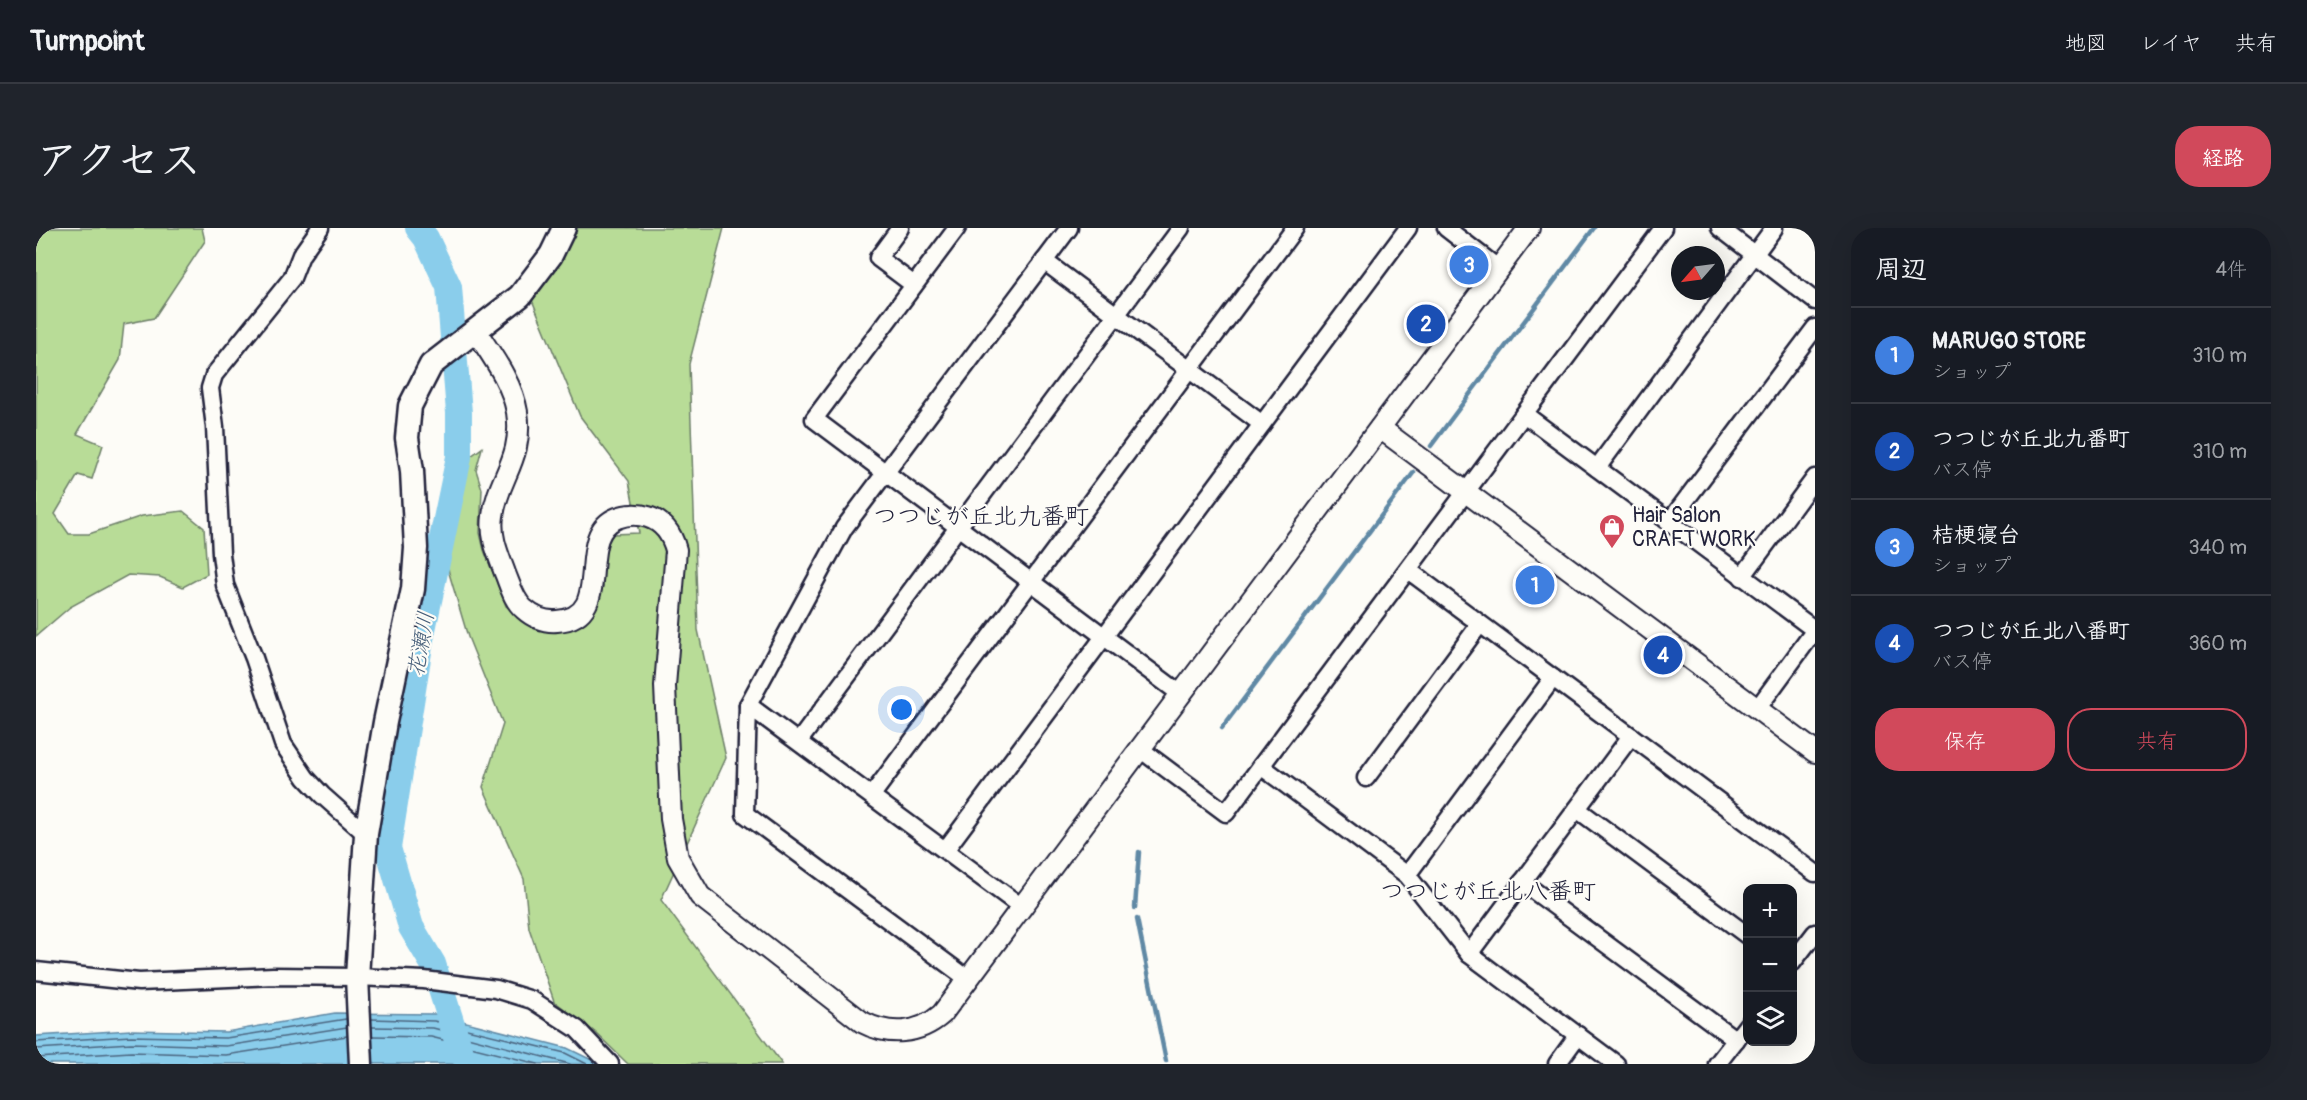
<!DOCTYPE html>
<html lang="ja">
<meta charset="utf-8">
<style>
body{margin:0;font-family:Pangolin,"Klee One",sans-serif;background:#20242c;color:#f1f3f6}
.controls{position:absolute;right:18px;bottom:18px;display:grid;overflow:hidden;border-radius:12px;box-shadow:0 6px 24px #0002}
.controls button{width:54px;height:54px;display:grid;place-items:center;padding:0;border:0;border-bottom:2px solid #363941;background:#171b24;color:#f1f3f6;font:30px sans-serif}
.compass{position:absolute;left:1635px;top:18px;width:54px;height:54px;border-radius:50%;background:#171b24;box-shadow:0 6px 24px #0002;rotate:242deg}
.you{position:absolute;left:866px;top:482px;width:21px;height:21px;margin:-15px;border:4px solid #fff;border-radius:50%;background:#1a73e8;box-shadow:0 0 0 9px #1a73e833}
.badge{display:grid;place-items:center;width:39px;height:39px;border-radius:50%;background:#d1495b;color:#fff;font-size:20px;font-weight:700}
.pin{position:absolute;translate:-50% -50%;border:3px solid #fff;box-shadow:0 2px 6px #0006}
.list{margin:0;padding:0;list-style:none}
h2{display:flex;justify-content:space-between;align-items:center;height:78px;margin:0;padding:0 24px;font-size:26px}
h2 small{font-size:20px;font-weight:400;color:#9ea1a6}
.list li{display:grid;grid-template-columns:39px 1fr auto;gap:18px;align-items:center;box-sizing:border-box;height:96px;padding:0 24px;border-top:2px solid #363941}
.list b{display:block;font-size:22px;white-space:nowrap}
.list p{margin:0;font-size:20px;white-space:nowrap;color:#9ea1a6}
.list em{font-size:20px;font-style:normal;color:#9ea1a6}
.actions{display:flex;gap:12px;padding:18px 24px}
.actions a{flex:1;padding:14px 0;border:2px solid #d1495b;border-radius:24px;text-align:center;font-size:21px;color:#d1495b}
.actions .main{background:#d1495b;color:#fff}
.icon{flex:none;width:33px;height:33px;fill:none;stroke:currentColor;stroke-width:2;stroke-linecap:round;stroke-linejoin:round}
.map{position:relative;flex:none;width:1779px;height:836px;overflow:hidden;border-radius:24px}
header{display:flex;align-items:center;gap:36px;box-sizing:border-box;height:84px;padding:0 30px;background:#171b24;border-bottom:2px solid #363941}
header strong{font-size:28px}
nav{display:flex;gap:33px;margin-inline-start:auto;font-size:21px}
.intro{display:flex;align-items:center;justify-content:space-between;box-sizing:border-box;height:144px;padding:0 36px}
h1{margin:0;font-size:42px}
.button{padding:15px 27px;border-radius:24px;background:#d1495b;color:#fff;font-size:21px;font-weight:700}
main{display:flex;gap:36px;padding:0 36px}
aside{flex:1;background:#171b24;border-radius:24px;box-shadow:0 6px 24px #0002}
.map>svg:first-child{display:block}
.green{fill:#b8dc97;stroke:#6d7f69;stroke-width:1.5}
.water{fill:#8acdeb;stroke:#6089a5;stroke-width:1.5}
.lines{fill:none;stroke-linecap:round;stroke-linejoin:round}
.shore{stroke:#4c6681;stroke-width:1.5}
.stream{stroke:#6089a5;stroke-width:4.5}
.river{stroke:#8acdeb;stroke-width:26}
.minor-casing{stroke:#22223b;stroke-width:21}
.tertiary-casing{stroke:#22223b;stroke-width:24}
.secondary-casing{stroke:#22223b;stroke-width:27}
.minor{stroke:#fdfcf7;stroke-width:16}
.tertiary{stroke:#fdfcf7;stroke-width:20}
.secondary{stroke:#fdfcf7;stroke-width:22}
.labels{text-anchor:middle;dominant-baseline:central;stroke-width:4.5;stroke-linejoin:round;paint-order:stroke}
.poi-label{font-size:21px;fill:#22223b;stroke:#fdfcf7;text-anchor:start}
.water-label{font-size:22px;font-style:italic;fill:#465e79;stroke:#fdfcf7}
.quarter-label{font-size:24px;fill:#22223b;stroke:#fdfcf7}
</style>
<header>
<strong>Turnpoint</strong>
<nav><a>地図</a><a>レイヤ</a><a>共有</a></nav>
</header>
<div class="intro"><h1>アクセス</h1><a class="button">経路</a></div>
<main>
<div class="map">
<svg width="1779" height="836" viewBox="0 0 1779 836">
<rect width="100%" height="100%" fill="#fdfcf7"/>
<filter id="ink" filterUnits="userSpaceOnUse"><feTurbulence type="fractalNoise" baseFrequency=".0167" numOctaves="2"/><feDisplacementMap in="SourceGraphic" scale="12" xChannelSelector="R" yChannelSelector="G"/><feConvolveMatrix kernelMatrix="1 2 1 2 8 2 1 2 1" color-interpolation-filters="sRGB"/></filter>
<g filter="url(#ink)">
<!-- green -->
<g class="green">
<path d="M0 0H166L169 13 118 90 88 96 84 132 41 206 67 217 56 251 42 247 19 286 33 306H53L106 288 147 283 168 300 171 346 147 359 124 349 92 347 34 379 0 408Z"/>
<path d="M540 0H688L653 136 662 402 690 530 625 672 746 836H592L560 805 518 773 493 700 488 651 447 559 467 496 432 409 413 345 409 320 412 296 427 234 446 220 440 242 446 261 444 305 448 322 470 378 495 398 510 403H527L545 395 561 379 567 358 569 321 577 306 603 305 593 253 544 188 496 72Z"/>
</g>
<!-- water -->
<path class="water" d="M299 785 399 786 531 820 564 836H0V808L95 802 190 804Z"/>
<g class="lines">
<!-- shore -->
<g class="shore">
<path d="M336 791 398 793 529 825 551 836"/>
<path d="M336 799 397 800 534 836"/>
<path d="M336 808 395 809 502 836"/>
<path d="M0 814 95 808 190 810 310 791"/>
<path d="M0 821 95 815 190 818 311 799"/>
<path d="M0 830 95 824 190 827 311 808"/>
</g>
<!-- stream -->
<g class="stream">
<path d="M1395 218 1558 0"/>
<path d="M1186 500 1378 244"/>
<path d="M1099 680 1103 624"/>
<path d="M1101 691 1130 833"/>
</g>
<!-- river -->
<path class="river" d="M382 0 390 10 413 59 423 185V229L385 411 352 620 375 699 397 736 425 825"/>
<defs>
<g id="minor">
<path d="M284 0 265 27 256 50 178 147 174 160 179 199 185 326 189 357 218 430 247 516 270 550 286 567 330 606"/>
<path d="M864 0 842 30 878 57"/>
<path d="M921 0 778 191 1146 467"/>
<path d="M1410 0 1463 41"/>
<path d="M1684 0 1779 73"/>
<path d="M1008 33 1226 196"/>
<path d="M1488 186 1779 402"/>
<path d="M1561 240 1738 0"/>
<path d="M1634 293 1779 100"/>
<path d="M1372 342 1779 645"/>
<path d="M1706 349 1779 250"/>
<path d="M712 477 808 300 1033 0"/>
<path d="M1721 481 1779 402"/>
<path d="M763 513 1145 0"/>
<path d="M1104 521 1190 585 1225 538"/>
<path d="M1330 550 1444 396"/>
<path d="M836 567 1259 0"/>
<path d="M1541 581 1712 708"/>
<path d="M910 621 1372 0"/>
<path d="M1371 647 1517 450"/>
<path d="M1486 654 1700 812"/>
<path d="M1433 726 1595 508"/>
<path d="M1756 735 1779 705"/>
<path d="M0 743 103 754 237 748 321 749 388 752 460 761 496 772 541 801 574 836"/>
<path d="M932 751 709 586 712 477 987 680"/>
<path d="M1521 836 1542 807"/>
<path d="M1580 836 1433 726 1371 647 1225 538 1627 0"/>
<path d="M1681 836 1712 796"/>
</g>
<g id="tertiary">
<path d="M440 103C456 128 476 154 481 184 488 231 462 249 457 288 454 309 462 326 469 345 474 357 478 373 488 381 497 389 508 394 521 393 581 389 536 308 581 290 591 286 603 286 612 289 628 294 636 307 640 322L629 458 635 591 642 630 664 668 826 794C853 808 882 807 906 786L1493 0"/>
<path d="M1344 200 1779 524"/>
</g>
<path id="secondary" d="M325 836 321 749 330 606 349 494 377 361 380 320 376 243 371 210 374 178 395 137 484 68 515 27 528 0"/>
</defs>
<!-- minor casing -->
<use href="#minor" class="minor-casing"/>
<!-- tertiary casing -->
<use href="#tertiary" class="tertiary-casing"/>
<!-- secondary casing -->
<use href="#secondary" class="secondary-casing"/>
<!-- minor -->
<use href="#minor" class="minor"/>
<!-- tertiary -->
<use href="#tertiary" class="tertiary"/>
<!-- secondary -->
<use href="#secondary" class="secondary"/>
</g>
</g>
<!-- icons -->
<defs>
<symbol id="shop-pin" viewBox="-11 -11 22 30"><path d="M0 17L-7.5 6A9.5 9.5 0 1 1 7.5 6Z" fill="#d1495b" stroke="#fdfcf7"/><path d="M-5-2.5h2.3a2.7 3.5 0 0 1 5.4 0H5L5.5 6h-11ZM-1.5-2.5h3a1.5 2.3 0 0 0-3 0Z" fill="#fff"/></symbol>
</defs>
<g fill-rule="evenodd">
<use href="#shop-pin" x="1561" y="284" width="30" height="40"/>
</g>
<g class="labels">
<!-- poi labels -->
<g class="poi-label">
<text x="1596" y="287">Hair Salon<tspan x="1596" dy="24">CRAFT WORK</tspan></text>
</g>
<!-- water labels -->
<g class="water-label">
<text transform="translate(385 416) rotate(-80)">花瀬川</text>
</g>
<!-- quarter labels -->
<g class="quarter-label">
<text x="945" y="288">つつじが丘北九番町</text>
<text x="1452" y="663">つつじが丘北八番町</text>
</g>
</g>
</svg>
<div class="controls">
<button>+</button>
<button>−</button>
<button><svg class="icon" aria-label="layers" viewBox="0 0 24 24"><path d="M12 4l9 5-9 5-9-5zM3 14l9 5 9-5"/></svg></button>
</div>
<svg class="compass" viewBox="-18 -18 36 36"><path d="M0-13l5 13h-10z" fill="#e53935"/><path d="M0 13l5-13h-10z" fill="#9ea1a6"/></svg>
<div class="you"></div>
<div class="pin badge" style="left:1499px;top:357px;background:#3f7fe0">1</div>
<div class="pin badge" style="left:1390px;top:96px;background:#1a4fb4">2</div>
<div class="pin badge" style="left:1433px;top:37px;background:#3f7fe0">3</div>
<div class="pin badge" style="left:1627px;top:427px;background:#1a4fb4">4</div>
</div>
<aside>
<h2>周辺<small>4件</small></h2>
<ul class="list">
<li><span class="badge" style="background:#3f7fe0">1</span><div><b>MARUGO STORE</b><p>ショップ</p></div><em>310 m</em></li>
<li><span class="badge" style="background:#1a4fb4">2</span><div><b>つつじが丘北九番町</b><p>バス停</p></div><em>310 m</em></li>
<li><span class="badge" style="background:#3f7fe0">3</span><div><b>桔梗寝台</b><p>ショップ</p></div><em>340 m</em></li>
<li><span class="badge" style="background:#1a4fb4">4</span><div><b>つつじが丘北八番町</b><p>バス停</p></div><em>360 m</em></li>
</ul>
<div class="actions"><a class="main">保存</a><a>共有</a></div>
</aside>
</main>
